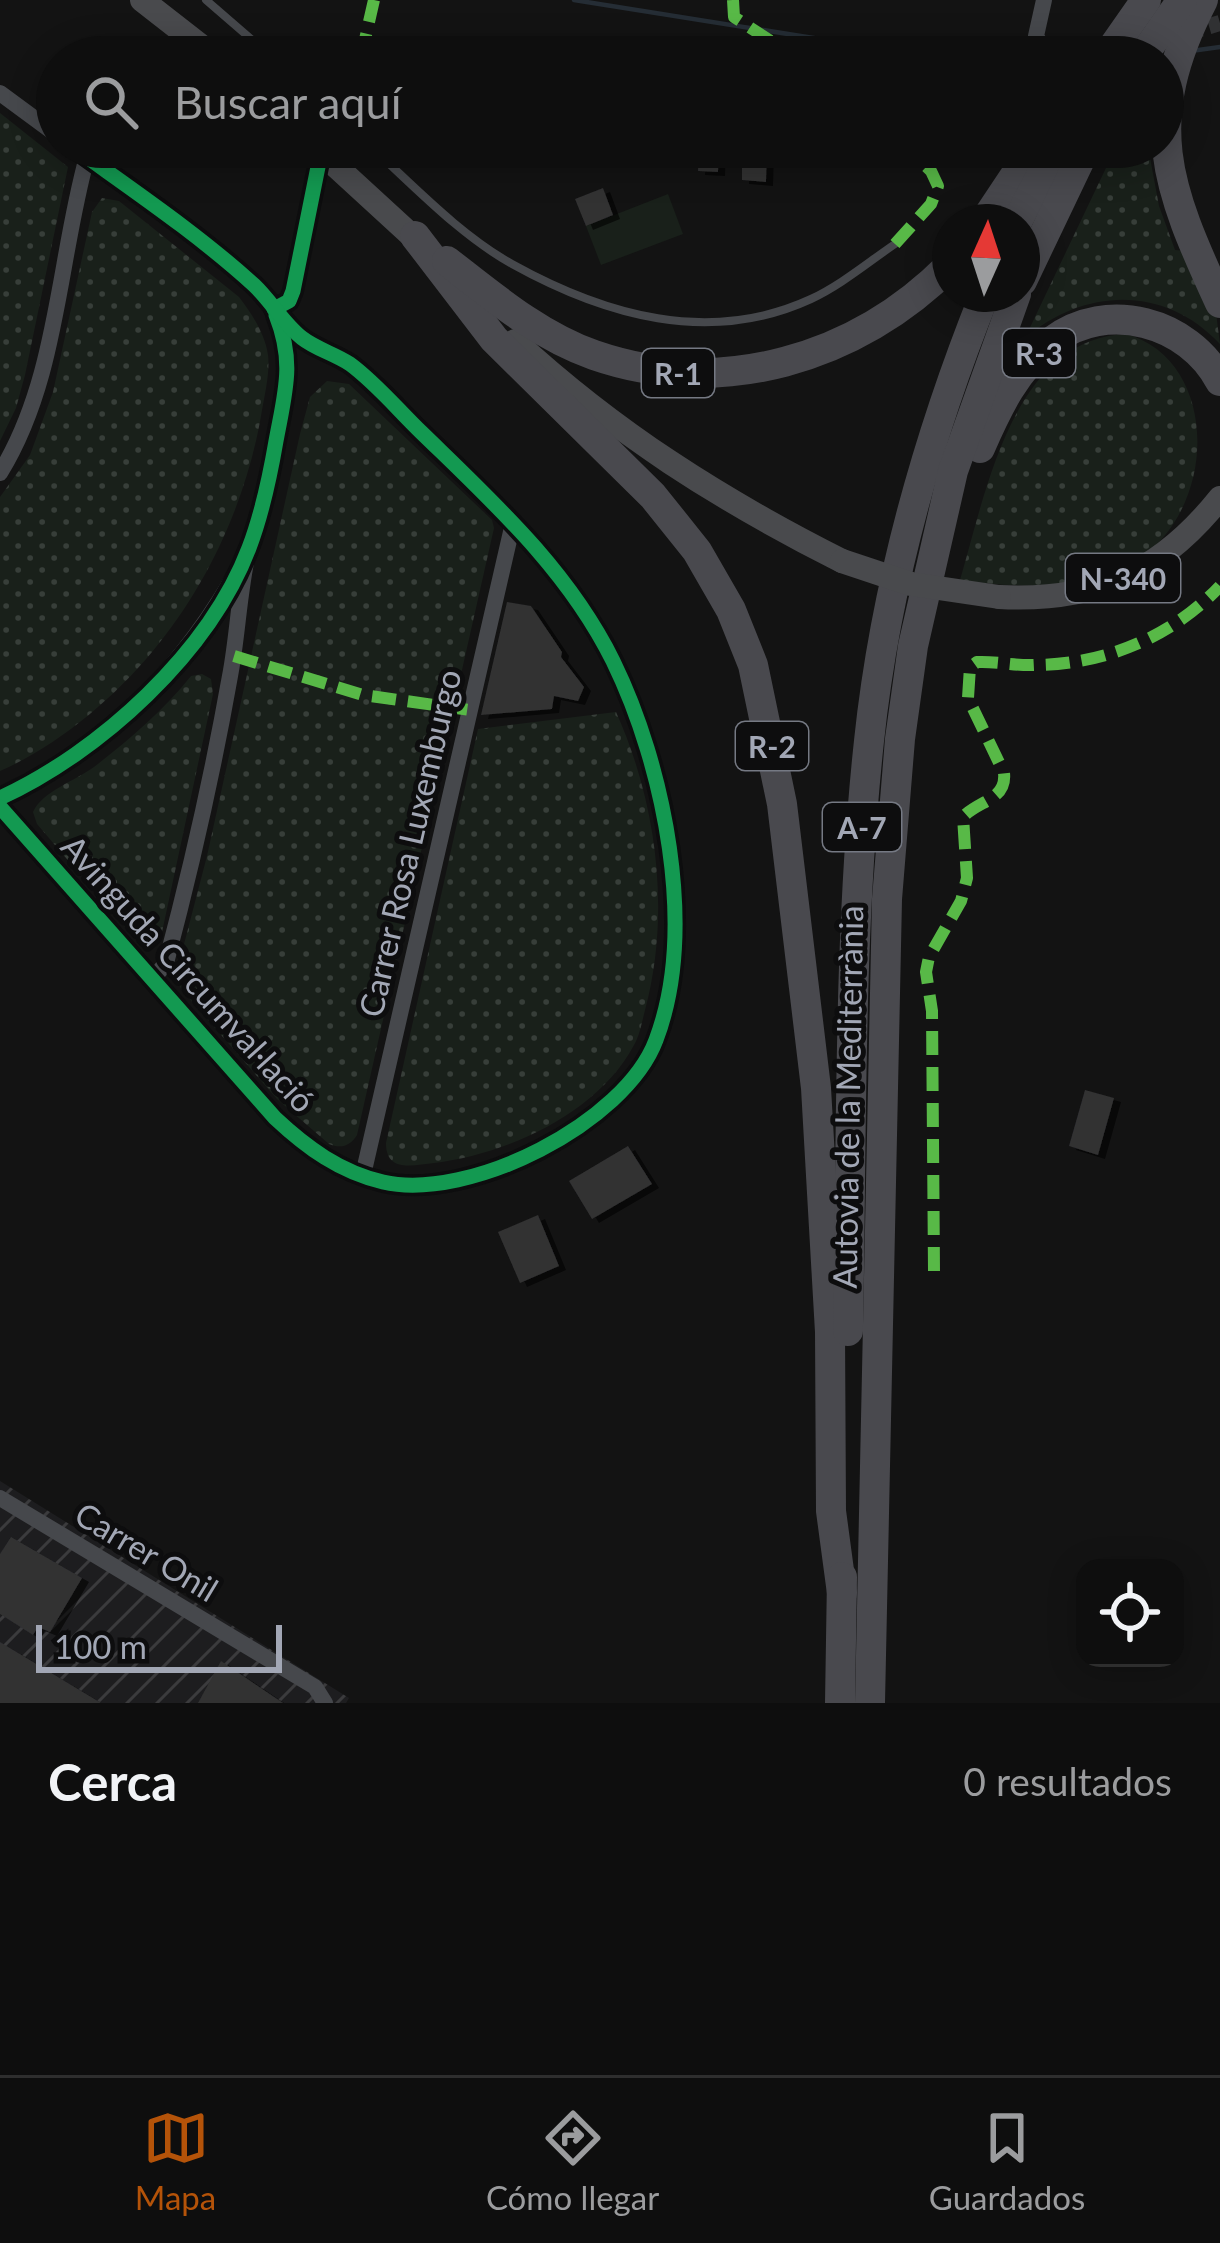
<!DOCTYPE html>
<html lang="es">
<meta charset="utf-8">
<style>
body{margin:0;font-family:Lato,sans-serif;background:#1c1c1c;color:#f1f3f6}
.controls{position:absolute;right:36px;bottom:36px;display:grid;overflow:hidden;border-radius:24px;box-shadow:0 6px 30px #0003}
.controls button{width:108px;height:108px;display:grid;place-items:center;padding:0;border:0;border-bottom:3px solid #2e2e2e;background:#0e0e0e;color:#f1f3f6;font:60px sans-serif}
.compass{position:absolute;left:932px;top:204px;width:108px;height:108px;border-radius:50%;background:#0e0e0e;box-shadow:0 6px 30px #0003;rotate:3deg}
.scale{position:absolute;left:36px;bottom:30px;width:246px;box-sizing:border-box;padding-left:12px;border:6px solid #a2a7b5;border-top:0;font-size:33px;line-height:42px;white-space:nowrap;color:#a2a7b5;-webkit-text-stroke:9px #0d0d0e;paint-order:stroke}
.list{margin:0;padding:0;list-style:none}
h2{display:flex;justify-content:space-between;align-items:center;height:156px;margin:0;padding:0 48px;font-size:51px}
h2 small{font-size:39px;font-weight:400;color:#9b9c9e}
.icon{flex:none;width:66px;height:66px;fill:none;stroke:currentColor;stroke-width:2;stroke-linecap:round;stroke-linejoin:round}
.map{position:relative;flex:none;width:1220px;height:1703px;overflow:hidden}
.search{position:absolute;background:#0e0e0e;box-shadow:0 6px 30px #0003;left:36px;right:36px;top:36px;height:132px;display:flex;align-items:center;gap:30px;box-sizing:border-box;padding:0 42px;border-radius:66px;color:#9b9c9e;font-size:45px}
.sheet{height:372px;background:#0e0e0e}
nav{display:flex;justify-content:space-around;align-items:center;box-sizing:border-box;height:168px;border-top:3px solid #2e2e2e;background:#0e0e0e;font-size:33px;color:#9b9c9e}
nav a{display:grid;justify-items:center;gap:6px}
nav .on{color:#b45309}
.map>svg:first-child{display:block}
.industrial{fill:url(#industrial-furrows)}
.green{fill:url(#green-dots)}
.pitch{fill:#19201a}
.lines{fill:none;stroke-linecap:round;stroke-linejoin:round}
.stream{stroke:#252d35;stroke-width:4.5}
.building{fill:#313132;filter:url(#shadow)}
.street-tunnel{stroke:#303133;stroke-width:16;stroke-dasharray:16 8;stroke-linecap:butt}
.lane{stroke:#46484c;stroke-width:8}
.street{stroke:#46484c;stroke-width:16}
.primary{stroke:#494a4d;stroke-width:24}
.highway{stroke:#49494e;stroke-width:30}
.primary-bridge{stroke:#494a4d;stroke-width:24}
.quiet{stroke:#58b947;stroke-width:12;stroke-dasharray:24 12;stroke-linecap:butt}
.cycleway-casing{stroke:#0d0d0e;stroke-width:22}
.cycleway{stroke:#139951;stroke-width:15}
.labels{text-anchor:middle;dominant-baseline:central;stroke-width:10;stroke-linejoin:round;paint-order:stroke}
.shield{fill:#0d0d0e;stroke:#757983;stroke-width:3}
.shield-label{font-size:30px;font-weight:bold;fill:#a2a7b5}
.street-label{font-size:33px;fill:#a2a7b5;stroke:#0d0d0e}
</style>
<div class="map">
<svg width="1220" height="1703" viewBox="0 0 1220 1703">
<defs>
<pattern id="industrial-furrows" width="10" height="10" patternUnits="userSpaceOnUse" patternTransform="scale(3)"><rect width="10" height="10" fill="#1d1d1f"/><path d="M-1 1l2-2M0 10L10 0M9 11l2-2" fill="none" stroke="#3b3b3d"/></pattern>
<pattern id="green-dots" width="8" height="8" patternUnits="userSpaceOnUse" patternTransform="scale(3)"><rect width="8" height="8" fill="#19201a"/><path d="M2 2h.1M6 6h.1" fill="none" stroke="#373e39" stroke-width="1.8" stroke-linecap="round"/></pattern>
<filter id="shadow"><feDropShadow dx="7" dy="4" stdDeviation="0" flood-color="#0009"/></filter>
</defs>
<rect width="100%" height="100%" fill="#131313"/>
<!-- industrial -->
<path class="industrial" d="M0 1481 349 1698 346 1703H0Z"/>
<!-- green -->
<g class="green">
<path d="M0 113 68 167 25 375 16 408 0 441Z"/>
<path d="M1116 147H1148L1159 206 1175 250 1186 251 1216 313 1220 344C1164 284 1084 288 1025 338Z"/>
<path d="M102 198 119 201 239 297C252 314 265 334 268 355 270 372 265 393 262 410 248 497 209 584 152 652 112 700 57 746 0 771V497L30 455 53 392 92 212Z"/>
<path d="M1126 334C1220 360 1220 511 1133 563 1080 591 1017 588 960 580 986 493 1012 339 1126 334Z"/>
<path d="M327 381 349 384 492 520 494 528 357 1135C350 1146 341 1149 329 1144L277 1099 181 989 176 975 207 856 300 434 310 397Z"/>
<path d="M202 674 211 679 213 694 162 932 155 942 145 944 136 940 37 824 33 812C43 791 75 781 94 767 129 740 163 711 191 676Z"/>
<path d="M616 712C657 803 671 913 645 1010 642 1021 640 1035 634 1045 598 1113 508 1154 434 1163 413 1165 386 1173 386 1143L478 729Z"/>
</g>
<!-- pitch -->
<path class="pitch" d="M668 194 683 234 601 265 586 226Z"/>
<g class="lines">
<!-- stream -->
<g class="stream">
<path d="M574 0 933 57"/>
<path d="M1191 51 1220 47"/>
</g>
</g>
<!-- building -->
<g class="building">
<path d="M699 147H719L718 172 698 171Z"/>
<path d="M742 147H767L766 182 742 180Z"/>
<path d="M603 188 613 215 586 226 575 199Z"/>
<path d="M507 602 531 606 562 652 561 657 584 687 578 701 554 696 552 709 481 715Z"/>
<path d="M1085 1090 1114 1098 1098 1155 1069 1146Z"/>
<path d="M628 1146 652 1184 592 1219 569 1181Z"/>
<path d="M538 1215 559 1266 520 1283 498 1232Z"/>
<path d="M11 1537 82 1578 50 1632 38 1627 33 1635 0 1614V1554Z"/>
<path d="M0 1642 101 1703H0Z"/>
<path d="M221 1661 283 1703H198Z"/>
</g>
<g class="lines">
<!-- street-tunnel -->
<path class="street-tunnel" d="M1186 33 1220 23"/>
<!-- lane -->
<g class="lane">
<path d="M206 0 272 57"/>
<path d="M371 147C415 187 460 235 512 264 604 315 709 346 811 299 841 285 867 263 895 244"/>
</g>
<!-- street -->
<g class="street">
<path d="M1044 0 1036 36 1048 57"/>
<path d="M0 93 57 135"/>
<path d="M0 473C58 379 58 261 87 157"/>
<path d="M0 798C106 749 187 663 242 562"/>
<path d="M0 807 275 1118C307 1148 340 1172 383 1182 469 1202 625 1123 656 1040 698 929 664 765 613 661 568 570 494 503 422 433 399 411 376 383 350 364 335 354 316 349 302 338 283 323 271 301 254 285 198 234 134 191 73 147"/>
<path d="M153 979 166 963C191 869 213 772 230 676 238 634 239 590 249 548 267 475 305 389 276 316"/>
<path d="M363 1175 513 523"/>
<path d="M0 1498 315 1687 325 1703"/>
</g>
<!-- primary -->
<g class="primary">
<path d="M142 0 215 57"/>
<path d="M315 147 424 247"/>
<path d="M515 341C615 433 721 500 842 561"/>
<path d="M999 597C1096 602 1160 573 1220 498"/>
</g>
<!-- highway -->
<g class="highway">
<path d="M1203 0C1140 122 1166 186 1220 303"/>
<path d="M1106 57 1146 0"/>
<path d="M1142 57 1182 0"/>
<path d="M984 222 1034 147"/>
<path d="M1017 222 1056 147"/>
<path d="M415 236 494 339 653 496 697 551 731 610 753 665 782 804 816 1088 830 1332 831 1511 842 1593"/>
<path d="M447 261C492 296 539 336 594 355 721 399 857 359 950 265"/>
<path d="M1022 281 1086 147"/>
<path d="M980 448C997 409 1016 368 1052 341 1107 299 1189 322 1220 381"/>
<path d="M848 1331C852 1135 848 936 869 741 885 589 928 436 985 294"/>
<path d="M840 1703 842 1577"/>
<path d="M870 1703 887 899 900 739 913 646 953 471 1016 294"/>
</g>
<!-- primary-bridge -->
<path class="primary-bridge" d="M842 561 911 584 999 597"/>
<!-- quiet -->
<g class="quiet">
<path d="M733 0 734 17 795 57"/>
<path d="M361 57 374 0"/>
<path d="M895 244 931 204 938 186 931 171 905 147"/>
<path d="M234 656 363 695 470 710"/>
<path d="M934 1271 932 1011 926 972 929 957 961 901 967 878 963 817C979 800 1007 800 1004 773L968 698 970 667 977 662C996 661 1015 666 1034 665 1104 665 1172 637 1220 586"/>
</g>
<defs>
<g id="cycleway">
<path d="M274 309 289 301 293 291 322 147"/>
<path d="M0 798C100 752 209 653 249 548 262 514 270 476 276 441 285 392 295 363 276 315"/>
<path d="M0 807 275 1118C307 1148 340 1172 383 1182 469 1202 625 1123 656 1040 698 929 664 765 613 661 568 570 494 503 422 433 399 411 376 383 350 364 335 354 316 349 302 338 283 323 271 301 254 285 198 234 134 191 73 147"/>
</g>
</defs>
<!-- cycleway casing -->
<use href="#cycleway" class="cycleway-casing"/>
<!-- cycleway -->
<use href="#cycleway" class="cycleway"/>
</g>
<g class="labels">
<!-- shield labels -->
<g class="shield">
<rect x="1003" y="329" width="72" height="48" rx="9"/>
<rect x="642" y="349" width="72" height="48" rx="9"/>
<rect x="1066" y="554" width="114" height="48" rx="9"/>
<rect x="736" y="722" width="72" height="48" rx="9"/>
<rect x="823" y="803" width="78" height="48" rx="9"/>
</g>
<g class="shield-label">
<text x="1039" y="353">R-3</text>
<text x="678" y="373">R-1</text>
<text x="1123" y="578">N-340</text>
<text x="772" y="746">R-2</text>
<text x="862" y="827">A-7</text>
</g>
<!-- street labels -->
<g class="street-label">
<text transform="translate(409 843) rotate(-77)">Carrer Rosa Luxemburgo</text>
<text transform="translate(189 973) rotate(48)">Avinguda Circumval·lació</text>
<text transform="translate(847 1097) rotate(-89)">Autovia de la Mediterrània</text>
<text transform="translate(147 1551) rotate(31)">Carrer Onil</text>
</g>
</g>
</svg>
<div class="controls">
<button><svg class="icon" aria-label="locate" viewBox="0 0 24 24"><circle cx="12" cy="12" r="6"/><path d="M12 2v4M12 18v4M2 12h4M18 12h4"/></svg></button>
</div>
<svg class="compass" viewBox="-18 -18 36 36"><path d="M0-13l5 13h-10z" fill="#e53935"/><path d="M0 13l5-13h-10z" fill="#9b9c9e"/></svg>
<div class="scale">100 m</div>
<div class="search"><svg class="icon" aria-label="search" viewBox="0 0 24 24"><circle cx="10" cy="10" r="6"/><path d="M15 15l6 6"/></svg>Buscar aquí</div>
</div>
<section class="sheet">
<h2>Cerca<small>0 resultados</small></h2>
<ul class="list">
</ul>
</section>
<nav>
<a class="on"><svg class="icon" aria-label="map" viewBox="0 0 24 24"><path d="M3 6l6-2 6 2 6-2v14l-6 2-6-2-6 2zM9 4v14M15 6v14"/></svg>Mapa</a>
<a><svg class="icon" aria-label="directions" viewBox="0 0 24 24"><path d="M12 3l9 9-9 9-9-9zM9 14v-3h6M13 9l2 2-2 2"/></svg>Cómo llegar</a>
<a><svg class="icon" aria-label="saved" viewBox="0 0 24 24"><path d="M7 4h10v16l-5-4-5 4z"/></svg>Guardados</a>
</nav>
